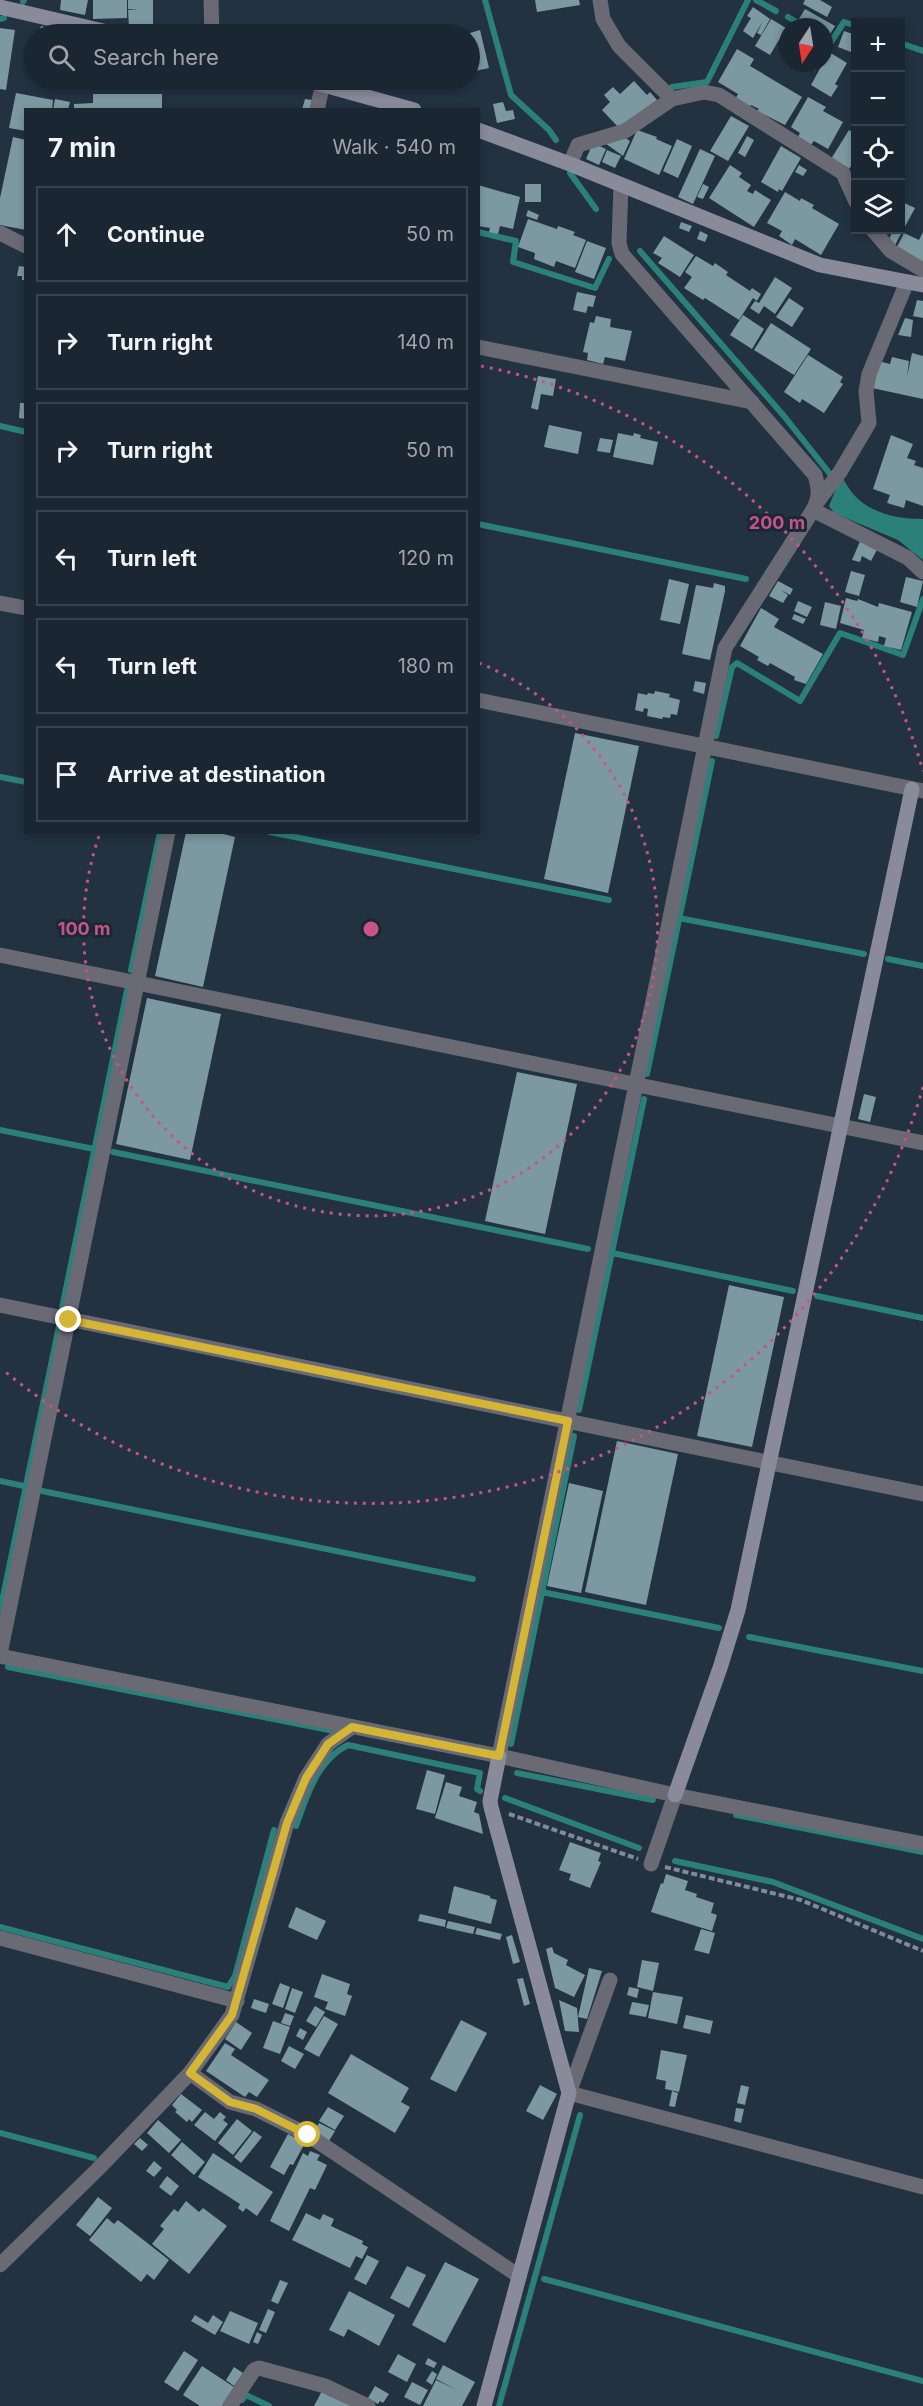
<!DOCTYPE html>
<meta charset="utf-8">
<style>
body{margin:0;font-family:Inter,sans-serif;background:#27323d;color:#f1f3f6}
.controls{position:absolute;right:18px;top:18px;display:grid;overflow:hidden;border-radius:0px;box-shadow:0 3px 9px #0003}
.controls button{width:54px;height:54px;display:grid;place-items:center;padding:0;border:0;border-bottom:2px solid #38434d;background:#1a2631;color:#f1f3f6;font:30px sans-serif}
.compass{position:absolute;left:779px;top:18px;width:54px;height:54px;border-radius:50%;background:#1a2631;box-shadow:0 3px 9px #0003;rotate:192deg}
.stop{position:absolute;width:18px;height:18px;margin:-14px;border:4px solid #d5b535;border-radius:50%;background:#fff}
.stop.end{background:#d5b535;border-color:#fff;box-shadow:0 2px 6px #0008}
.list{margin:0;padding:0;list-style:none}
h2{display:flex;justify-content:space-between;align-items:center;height:78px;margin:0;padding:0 24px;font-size:26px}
h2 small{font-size:20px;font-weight:400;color:#9fa5ab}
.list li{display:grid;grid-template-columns:39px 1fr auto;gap:18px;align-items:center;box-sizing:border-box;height:96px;margin:0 12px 12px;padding:0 12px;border:2px solid #38434d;border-radius:0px}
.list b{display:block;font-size:22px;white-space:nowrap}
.list em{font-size:20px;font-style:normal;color:#9fa5ab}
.icon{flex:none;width:33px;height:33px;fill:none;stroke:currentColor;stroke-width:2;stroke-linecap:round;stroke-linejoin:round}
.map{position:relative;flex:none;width:923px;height:2406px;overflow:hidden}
.search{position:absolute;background:#1a2631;box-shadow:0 3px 9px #0003;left:24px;top:24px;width:456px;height:66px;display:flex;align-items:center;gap:15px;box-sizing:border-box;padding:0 21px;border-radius:33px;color:#9fa5ab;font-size:22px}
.panel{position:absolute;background:#1a2631;box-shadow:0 3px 9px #0003;left:24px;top:108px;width:456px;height:726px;border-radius:0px}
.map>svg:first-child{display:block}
.water{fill:#2b817a}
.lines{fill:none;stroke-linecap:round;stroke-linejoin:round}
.stream{stroke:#2b817a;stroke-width:6}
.building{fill:#7c99a1}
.path{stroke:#7f8c98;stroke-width:4;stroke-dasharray:6 3;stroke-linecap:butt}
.street{stroke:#696a74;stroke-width:15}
.secondary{stroke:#898b9a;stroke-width:15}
.route{stroke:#d5b535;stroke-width:8}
.ring{fill:none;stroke:#c85486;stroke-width:3;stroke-dasharray:3 6}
.centre{fill:#c85486;stroke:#192837;stroke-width:3}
.ring-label{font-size:18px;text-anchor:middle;font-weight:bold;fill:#c85486;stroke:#192837;stroke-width:6;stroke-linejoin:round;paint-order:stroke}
</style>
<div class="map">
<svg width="923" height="2406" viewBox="0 0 923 2406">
<rect width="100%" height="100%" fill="#223241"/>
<!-- water -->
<path class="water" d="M841 476C846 483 850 491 855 496 872 514 899 519 923 519V560L898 540 834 513 829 506Z"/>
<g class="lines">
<!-- stream -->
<g class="stream">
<path d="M485 0 511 95 549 130 556 140"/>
<path d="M756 0 776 11"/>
<path d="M23 2 24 0"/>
<path d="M788 17 805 27"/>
<path d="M0 19 4 18"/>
<path d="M824 38 831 42 844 22 856 26"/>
<path d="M900 43 923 51"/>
<path d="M672 87 707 82 748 0"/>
<path d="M570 173 596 209"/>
<path d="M478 232 516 241 513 262 595 288 609 259"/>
<path d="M640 251 784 416 834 479"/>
<path d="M0 426 26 432"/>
<path d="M478 524 746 579"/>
<path d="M716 736 732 667 737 663 800 701 840 633 903 655 923 599"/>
<path d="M0 777 26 782"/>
<path d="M270 832 609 900"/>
<path d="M679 918 864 954"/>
<path d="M888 959 923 966"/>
<path d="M131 970 160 832"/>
<path d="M647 1074 712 761"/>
<path d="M0 1130 94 1149"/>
<path d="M113 1152 588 1249"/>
<path d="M612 1253 793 1291"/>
<path d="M817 1296 923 1318"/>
<path d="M62 1308 127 990"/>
<path d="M579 1410 644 1099"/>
<path d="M0 1481 24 1486"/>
<path d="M42 1491 473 1579"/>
<path d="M542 1592 719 1628"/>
<path d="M0 1611 59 1326"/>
<path d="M749 1637 923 1671"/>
<path d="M8 1667 334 1731"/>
<path d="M511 1744 574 1436"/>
<path d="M517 1773 653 1800"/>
<path d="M505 1798 639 1848"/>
<path d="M736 1815 923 1852"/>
<path d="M296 1826C307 1796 317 1760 348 1745L480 1773 477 1789 480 1791"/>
<path d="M675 1861 773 1882 923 1939"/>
<path d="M0 1927 228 1987 235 1976 274 1830"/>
<path d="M0 2133 94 2158"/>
<path d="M544 2279 923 2381"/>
<path d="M242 2400 246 2395 269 2406"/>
<path d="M499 2406 580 2115"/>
</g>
</g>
<!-- building -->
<g class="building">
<path d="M61 0H88L85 15 60 10Z"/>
<path d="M93 0H127V18L93 19Z"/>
<path d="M128 0H153V34L129 28 128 10H138L128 9Z"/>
<path d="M535 0H579L580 5 537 12Z"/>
<path d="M805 0H820L832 7 827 17 803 4Z"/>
<path d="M753 7 770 19 761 35 757 33 763 21 753 38 743 31 751 18 747 16Z"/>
<path d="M805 9 835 26 829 36 824 33V27H813L799 19Z"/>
<path d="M771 19 786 28 770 55 755 46Z"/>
<path d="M41 26 77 34H39Z"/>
<path d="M0 28 15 30 6 90 0 89Z"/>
<path d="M480 30 489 68 470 72V33Z"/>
<path d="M844 31 856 35V54L838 47Z"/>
<path d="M784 32 788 34V46L780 41Z"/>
<path d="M737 49 754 59 750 66 802 97 785 125 757 111 759 109 751 105 748 110 734 101 738 94 718 82Z"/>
<path d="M829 52 847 63 835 84 838 86 831 97 811 85Z"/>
<path d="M801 63H820L815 71Z"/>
<path d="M149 80H167L166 85 149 84Z"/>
<path d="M634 81 647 95 650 92 657 100 619 128 602 110 610 102 604 95 613 87 620 94Z"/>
<path d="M16 93 53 100 52 110H26V131L9 128Z"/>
<path d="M93 94H162V110H74V104L93 103Z"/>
<path d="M808 97 826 107 823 111 843 122 828 149 814 141 811 145 798 137 800 133 791 127Z"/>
<path d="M55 99 70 102 68 110H53Z"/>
<path d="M305 99 312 100 310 110H302Z"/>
<path d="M503 102 506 111 513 110 515 119 497 123 493 104Z"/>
<path d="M731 116 749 126 728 161 710 151Z"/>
<path d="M637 130 657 137 656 139 672 146 659 175 624 159Z"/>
<path d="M849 130 856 134V159L849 169 831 159Z"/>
<path d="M747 136 754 140 745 157 738 153Z"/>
<path d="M13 137 26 140V230L0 225V198Z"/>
<path d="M624 137 630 141 623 156 602 141Z"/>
<path d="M677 139 692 146 678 178 663 171Z"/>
<path d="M593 143 606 149 599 165 586 159Z"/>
<path d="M781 146 801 158 782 191 779 189 778 192 761 182Z"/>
<path d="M700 149 715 156 693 204 678 197Z"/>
<path d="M607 150 621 156 615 168 602 162Z"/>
<path d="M730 165 742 173 739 177 751 185 747 191 753 194 755 190 771 200 754 227 709 198Z"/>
<path d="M799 165 807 170 803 176 795 172Z"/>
<rect x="525" y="184" width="16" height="18"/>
<path d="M703 184 709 187 703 199 697 197Z"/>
<path d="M478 185 520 197 513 229 500 226 498 234 489 232 490 228 478 226Z"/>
<path d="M785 192 800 201 801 198 814 205 812 208 839 224 821 255 795 239 792 245 779 236 782 231 767 223Z"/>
<path d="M900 201 915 208 895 245 888 241 892 233 888 231 886 235 874 230H900Z"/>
<path d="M528 210 539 215 537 220 526 216Z"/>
<path d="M528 219 557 229 558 226 575 232 573 235 586 240 575 268 556 261 554 267 534 259 535 253 518 247Z"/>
<path d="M681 222 692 226 689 232 679 228Z"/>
<path d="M700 231 708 235 705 242 697 239Z"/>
<path d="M923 232V265L895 251 904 233 919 240Z"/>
<path d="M664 236 694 255 680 277 658 263 662 258 653 253Z"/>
<path d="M587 241 606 248 594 279 575 272Z"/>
<path d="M696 256 713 266 715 263 728 272 726 275 750 291 752 288 761 294 757 301 753 298 739 320 705 298 703 300 684 288 692 277 685 272Z"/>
<path d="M19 266 26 267V280H22V276H17Z"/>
<path d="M775 277 792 288 775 314 764 306 759 314 750 308 755 301 759 303Z"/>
<path d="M577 292 596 296 593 307 588 306 586 313 573 310Z"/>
<path d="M789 298 804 308 792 327 776 317Z"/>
<path d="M917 300 923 301V318L913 316Z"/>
<path d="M743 315 764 329 752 349 730 335Z"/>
<path d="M596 316 611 319 610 327 632 331 625 361 605 357 603 364 587 360 588 353 583 352 590 322 594 323Z"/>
<path d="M905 318 913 320 911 337 898 335Z"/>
<path d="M771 323 811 349 794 375 754 350Z"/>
<path d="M912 353 923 356V399L872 388 878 361 890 364 892 357 909 361 907 377Z"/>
<path d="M808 355 843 377 840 382 843 384 824 413 802 399 800 403 784 392Z"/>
<path d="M538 376 556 379 553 396 541 394 538 410 531 408Z"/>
<path d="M20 403H26V419L19 418Z"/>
<path d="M549 425 582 432 578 454 544 447Z"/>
<path d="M618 433 633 436 634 433 641 435 640 438 658 442 653 465 613 457Z"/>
<path d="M891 435 913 444 907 458 916 461 914 465 923 468V506L906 500 904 508 887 503 890 495 873 489Z"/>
<path d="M600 438 613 440 610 453 597 451Z"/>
<path d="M861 539 878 548 871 561 862 556 860 562 852 560Z"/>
<path d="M851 571 865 575 859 596 845 592Z"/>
<path d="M906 577 923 581 917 607 900 602Z"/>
<path d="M669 579 689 584 680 624 660 620Z"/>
<path d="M778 581 793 589 790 595 781 590 788 595 783 603 769 596Z"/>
<path d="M714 583 725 586V591L710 660 682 654 696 585 713 588Z"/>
<path d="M846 598 857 601 858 599 878 607 879 603 912 612 901 650 884 646 886 638 879 636 878 642 862 638 864 630 840 623Z"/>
<path d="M798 601 812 607 807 617 794 611Z"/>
<path d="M825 602 841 606 836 629 820 625Z"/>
<path d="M761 608 779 619 774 627 823 654 806 684 794 680 795 677 770 663 768 666 757 660 759 657 740 646Z"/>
<path d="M794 614 806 619 803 624 792 619Z"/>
<path d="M695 681 706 683 704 694 693 691Z"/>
<path d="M655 691 670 694 669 697 680 700 677 715 671 714 670 718 663 717 662 719 647 716 648 709 644 708 643 712 635 710 638 693 647 695 648 693 654 694Z"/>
<path d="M575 733 639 746 608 893 544 879Z"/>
<path d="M186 832H216L235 837 203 987 155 976Z"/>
<path d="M147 998 221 1014 190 1160 116 1144Z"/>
<path d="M517 1072 577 1084 545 1234 485 1221Z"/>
<path d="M864 1094 876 1097 870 1122 858 1119Z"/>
<path d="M729 1285 784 1297 752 1447 697 1436Z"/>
<path d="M617 1441 678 1454 646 1605 585 1592Z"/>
<path d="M569 1483 603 1491 581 1593 547 1586Z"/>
<path d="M427 1770 445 1775 435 1814 416 1809Z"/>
<path d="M446 1782 462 1787 459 1796 477 1802 474 1812 479 1814 483 1834 435 1818Z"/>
<path d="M570 1842 601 1853 598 1861 601 1862 590 1888 569 1880 571 1874 559 1870Z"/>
<path d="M666 1874 688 1881 685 1890 697 1894 696 1897 714 1903 711 1913 717 1915 712 1931 651 1912 661 1883 663 1884Z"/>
<path d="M454 1886 490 1896V1898L497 1900 491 1924 448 1913Z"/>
<path d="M296 1907 326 1921 317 1940 288 1927Z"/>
<path d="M420 1914 446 1920 445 1927 418 1921Z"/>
<path d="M448 1921 475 1927 473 1934 446 1928Z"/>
<path d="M477 1928 502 1934 500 1940 475 1934Z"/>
<path d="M701 1929 715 1933 709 1954 694 1950Z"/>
<path d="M512 1935 520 1962 513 1964 506 1937Z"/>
<path d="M552 1947 554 1953 568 1960 566 1965 585 1975 574 1997 555 1988 546 1949Z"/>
<path d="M642 1960 659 1963 653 1991 637 1987Z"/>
<path d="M589 1968 602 1971 587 2019 578 2017Z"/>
<path d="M322 1974 350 1984 347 1994 352 1996 345 2016 325 2009 328 2002 314 1997Z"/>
<path d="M523 1978 530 2004 524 2006 517 1979Z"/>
<path d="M280 1983 290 1987 283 2008 272 2004Z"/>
<path d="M629 1987 639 1989 637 1998 627 1995Z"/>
<path d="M292 1988 303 1992 295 2013 285 2009Z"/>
<path d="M653 1992 683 1997 677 2024 648 2018Z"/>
<path d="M254 1999 269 2004 266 2013 251 2008Z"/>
<path d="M559 2000 577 2008 579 2032 565 2031Z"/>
<path d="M632 2002 649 2005 646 2017 629 2014Z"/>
<path d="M315 2006 325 2012 316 2027 306 2021Z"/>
<path d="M285 2013 294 2016 290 2026 281 2023Z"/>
<path d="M686 2015 713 2021 710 2034 683 2028Z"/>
<path d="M324 2016 338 2024 319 2057 304 2049Z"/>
<path d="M461 2020 487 2033 456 2092 430 2079Z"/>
<path d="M273 2021 290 2027 280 2054 263 2048Z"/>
<path d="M236 2022 252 2033 241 2050 225 2039Z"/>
<path d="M300 2028 307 2032 303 2040 296 2036Z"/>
<path d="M225 2043 235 2049 231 2055 269 2080 257 2097 249 2092 245 2097 206 2071Z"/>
<path d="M289 2046 304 2054 295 2069 281 2061Z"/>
<path d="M661 2050 687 2055 679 2092 665 2089 666 2081 656 2079Z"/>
<path d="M351 2054 409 2088 401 2102 410 2107 395 2133 328 2093Z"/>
<path d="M540 2085 557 2094 543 2120 526 2111Z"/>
<path d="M741 2085 749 2087 745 2105 737 2103Z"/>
<path d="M672 2091 678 2093 675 2107 669 2106Z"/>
<path d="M181 2094 202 2110 192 2122 189 2119 187 2122 175 2112 177 2110 172 2105Z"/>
<path d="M328 2107 344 2116 335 2130 319 2121Z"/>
<path d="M736 2108 744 2109 741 2123 734 2121Z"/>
<path d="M205 2112 214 2119 220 2112 226 2117 223 2120 228 2124 215 2141 194 2125Z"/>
<path d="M237 2119 252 2131 233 2155 218 2143Z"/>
<path d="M158 2120 181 2140 169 2153 147 2133Z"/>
<path d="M319 2123 335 2131 329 2141 314 2131Z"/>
<path d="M254 2131 262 2137 241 2163 234 2157Z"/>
<path d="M288 2134 305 2143 293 2165 290 2164 284 2175 270 2167Z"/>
<path d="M140 2138 148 2145 142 2151 134 2144Z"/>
<path d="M182 2142 205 2162 194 2175 171 2155Z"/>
<path d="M310 2151 320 2155 317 2160 327 2165 315 2190 310 2188 289 2231 270 2221 303 2153 308 2156Z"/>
<path d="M213 2153 273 2192 257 2216 246 2208 243 2212 238 2208 240 2204 198 2177Z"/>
<path d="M154 2161 162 2168 154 2177 146 2171Z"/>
<path d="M167 2176 179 2186 171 2196 159 2187Z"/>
<path d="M98 2197 112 2208 90 2236 76 2225Z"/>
<path d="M186 2201 199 2212 203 2208 227 2226 189 2274 152 2244 164 2229 160 2226 174 2209 178 2212Z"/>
<path d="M306 2213 320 2220 323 2214 334 2219 331 2226 363 2241 362 2244 368 2247 362 2259 356 2256 350 2268 292 2240Z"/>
<path d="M107 2218 114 2224 118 2220 169 2260 154 2280 147 2274 141 2282 89 2240Z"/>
<path d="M367 2255 379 2261 366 2285 354 2279Z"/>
<path d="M445 2262 479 2279 445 2343 412 2325Z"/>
<path d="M407 2266 426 2275 409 2308 390 2298Z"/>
<path d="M280 2280 288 2283 278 2304 271 2301Z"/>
<path d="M349 2291 395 2315 379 2346 348 2329 344 2337 329 2330Z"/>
<path d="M268 2309 275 2312 266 2333 259 2330Z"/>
<path d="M230 2311 258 2323 249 2344 220 2331Z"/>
<path d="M195 2315 208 2323 213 2315 223 2322 215 2335 191 2321Z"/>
<path d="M257 2332 262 2335 258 2344 253 2342Z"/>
<path d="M184 2351 198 2360 178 2391 164 2382Z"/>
<path d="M398 2354 416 2364 407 2382 388 2372Z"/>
<path d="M428 2358 437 2363 434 2368 425 2364Z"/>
<path d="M443 2365 475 2382 462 2406H423L436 2380 457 2390 436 2379Z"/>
<path d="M202 2366 234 2387 222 2406H200L183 2395Z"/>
<path d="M234 2367 243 2373 234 2386 226 2380Z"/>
<path d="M432 2371 437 2374 432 2385 426 2381Z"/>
<path d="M412 2382 428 2390 420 2405 404 2397Z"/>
<path d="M375 2386 389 2394 383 2403 380 2401 378 2404 368 2398Z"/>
<path d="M323 2389 355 2406H314Z"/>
</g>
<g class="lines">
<!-- path -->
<g class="path">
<path d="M509 1814 638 1859"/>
<path d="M665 1867 801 1900 923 1951"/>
</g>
<!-- street -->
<g class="street">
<path d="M211 0 212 34"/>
<path d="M600 0 603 19 619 46 672 99"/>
<path d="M317 110 323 83"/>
<path d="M570 164 578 145 625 131 672 99 704 92 719 95 843 173 856 202"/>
<path d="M873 230 891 251 923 270"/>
<path d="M0 233 26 246"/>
<path d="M478 347 752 402"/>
<path d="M818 501 840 472 869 423 866 391 869 374 907 282"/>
<path d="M813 510 908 558 923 572"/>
<path d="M0 603 26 608"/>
<path d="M478 700 923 791"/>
<path d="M0 955 923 1143"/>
<path d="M0 1305 923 1494"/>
<path d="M0 1654 168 832"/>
<path d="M0 1656 499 1756 675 1795 923 1844"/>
<path d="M499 1756 725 648 813 510C820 497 819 489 815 475L622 254 619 243 621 185"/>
<path d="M651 1864 675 1795"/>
<path d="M0 1938 237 2001"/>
<path d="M610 1980 569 2093 923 2187"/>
<path d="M190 2073 230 2102 256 2109 308 2135 519 2276"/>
<path d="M0 2265 97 2170 190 2073 232 2015 287 1823 306 1778 328 1744 352 1727"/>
<path d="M230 2406 254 2370 259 2368 325 2386 368 2406"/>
</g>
<!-- secondary -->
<g class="secondary">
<path d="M0 7 116 34"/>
<path d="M306 80 414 110"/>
<path d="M478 130 570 164 820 265 923 285"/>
<path d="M675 1795 720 1668 738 1610 912 789"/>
<path d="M484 2406 569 2093 491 1807 490 1801 499 1756"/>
</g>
</g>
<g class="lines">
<!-- route -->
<path class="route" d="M69 1320 568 1421 499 1756 352 1727 328 1744 306 1778 287 1823 232 2015 190 2073 230 2102 256 2109 308 2135"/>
</g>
<!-- distance rings -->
<g class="ring">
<path d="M479 663A287 287 0 1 1 100 833"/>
<path d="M923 1087A574 574 0 0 1 2 1369M481 366A574 574 0 0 1 923 771"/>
</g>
<circle cx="371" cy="929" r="9" class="centre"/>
<g class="ring-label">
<text x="777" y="529">200 m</text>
<text x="84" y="935">100 m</text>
</g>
</svg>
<div class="controls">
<button>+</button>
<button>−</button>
<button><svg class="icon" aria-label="locate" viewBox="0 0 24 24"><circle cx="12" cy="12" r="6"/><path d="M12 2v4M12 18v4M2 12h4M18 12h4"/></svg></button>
<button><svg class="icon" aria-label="layers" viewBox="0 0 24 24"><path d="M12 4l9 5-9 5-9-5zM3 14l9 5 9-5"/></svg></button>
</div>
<svg class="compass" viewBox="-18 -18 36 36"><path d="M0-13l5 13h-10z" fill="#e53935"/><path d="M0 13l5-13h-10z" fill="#9fa5ab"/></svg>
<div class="stop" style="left:308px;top:2135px"></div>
<div class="stop end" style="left:69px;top:1320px"></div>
<div class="search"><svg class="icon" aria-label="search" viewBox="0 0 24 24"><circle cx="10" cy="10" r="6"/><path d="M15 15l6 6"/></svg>Search here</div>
<section class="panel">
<h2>7 min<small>Walk · 540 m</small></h2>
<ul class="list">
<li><svg class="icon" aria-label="ahead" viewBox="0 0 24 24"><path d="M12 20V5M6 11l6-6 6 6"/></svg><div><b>Continue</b></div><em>50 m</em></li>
<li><svg class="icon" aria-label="right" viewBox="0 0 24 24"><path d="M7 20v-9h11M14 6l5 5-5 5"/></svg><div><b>Turn right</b></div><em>140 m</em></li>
<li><svg class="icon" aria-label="right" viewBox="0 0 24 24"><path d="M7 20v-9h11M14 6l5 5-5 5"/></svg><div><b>Turn right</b></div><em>50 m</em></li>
<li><svg class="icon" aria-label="left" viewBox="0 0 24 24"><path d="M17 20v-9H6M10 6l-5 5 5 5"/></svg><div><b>Turn left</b></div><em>120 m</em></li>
<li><svg class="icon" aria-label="left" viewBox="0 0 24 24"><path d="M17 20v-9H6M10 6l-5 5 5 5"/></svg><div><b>Turn left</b></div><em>180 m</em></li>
<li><svg class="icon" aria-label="arrive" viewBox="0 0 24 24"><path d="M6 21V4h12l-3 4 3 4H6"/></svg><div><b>Arrive at destination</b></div></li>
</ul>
</section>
</div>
